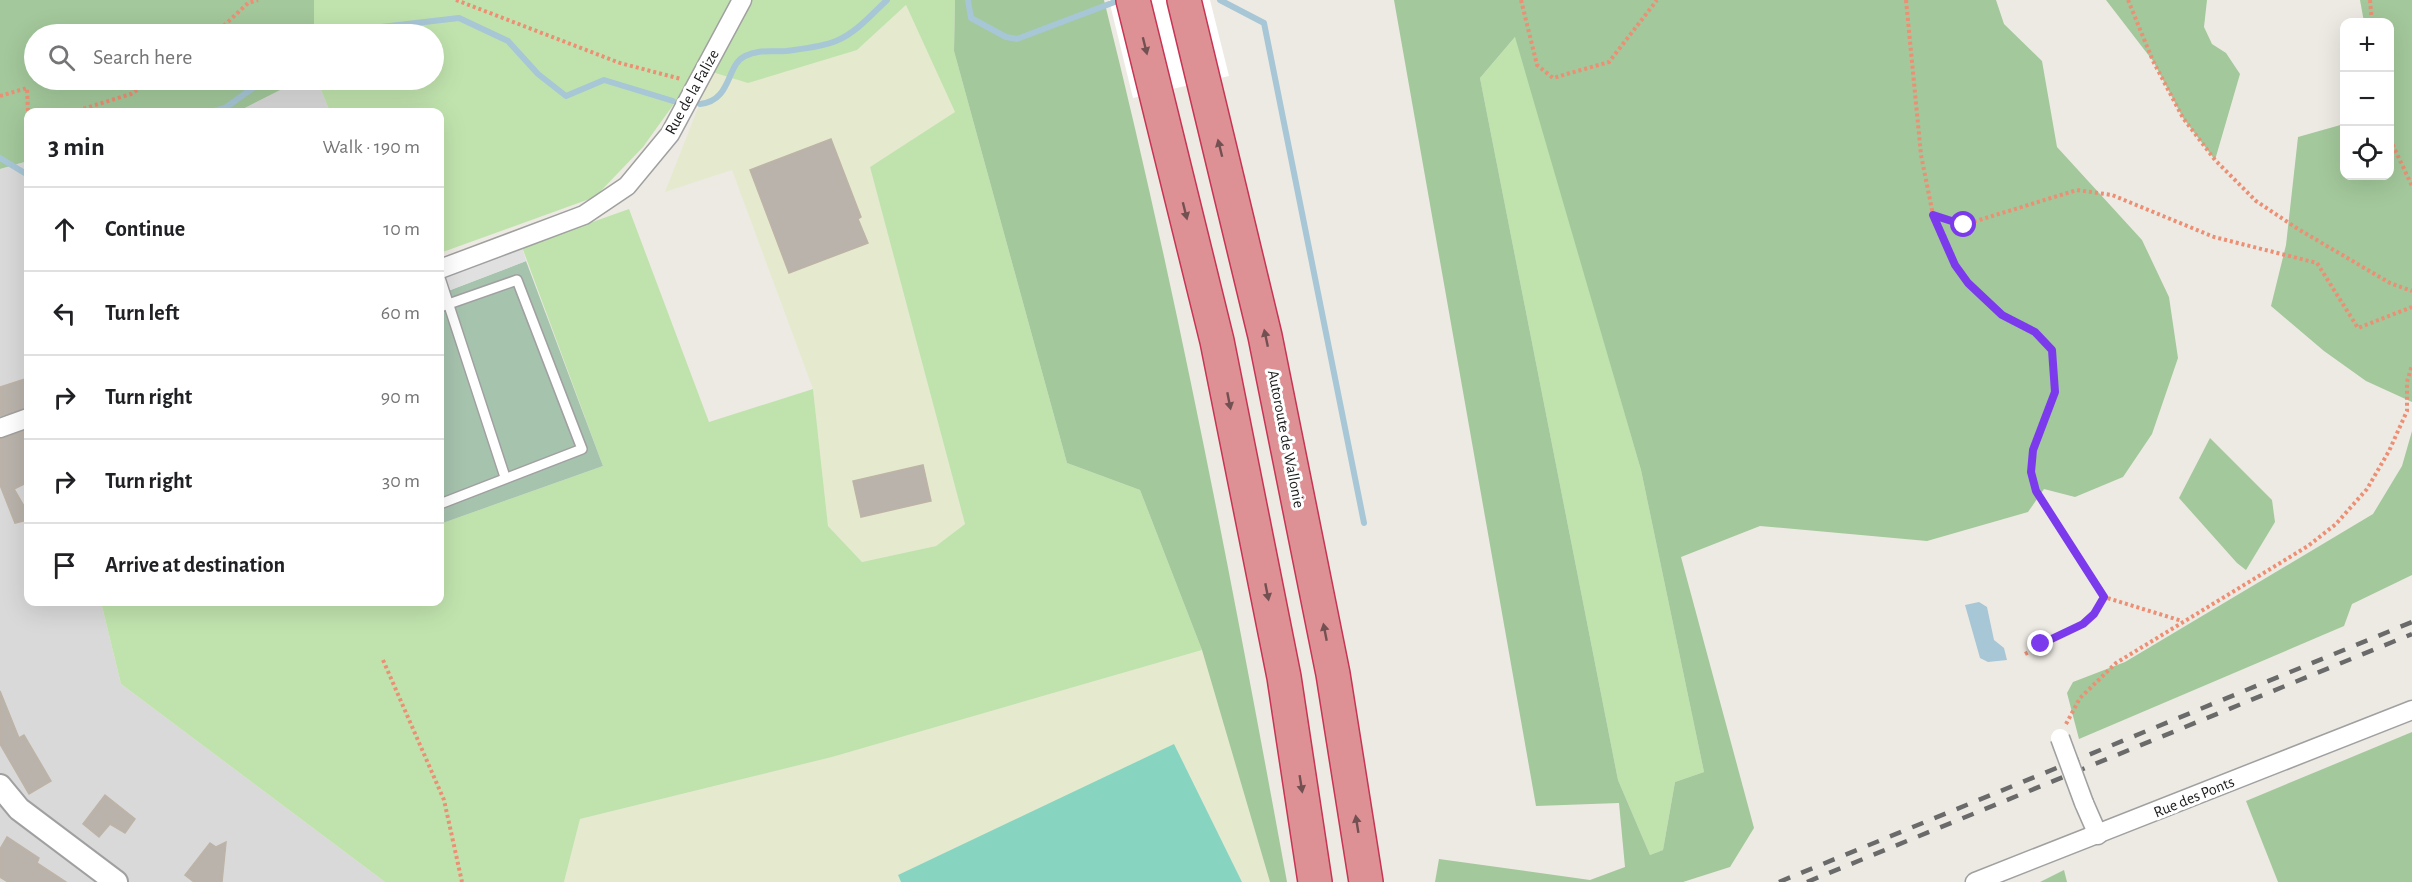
<!DOCTYPE html>
<meta charset="utf-8">
<style>
body{margin:0;font-family:"Alegreya Sans",sans-serif;background:#f6f6f6;color:#202124}
.controls{position:absolute;right:18px;top:18px;display:grid;overflow:hidden;border-radius:12px;box-shadow:0 6px 24px #0002}
.controls button{width:54px;height:54px;display:grid;place-items:center;padding:0;border:0;border-bottom:2px solid #e0e0e0;background:#fff;color:#202124;font:30px sans-serif}
.stop{position:absolute;width:18px;height:18px;margin:-14px;border:4px solid #7c3aed;border-radius:50%;background:#fff}
.stop.end{background:#7c3aed;border-color:#fff;box-shadow:0 2px 6px #0008}
.list{margin:0;padding:0;list-style:none}
h2{display:flex;justify-content:space-between;align-items:center;height:78px;margin:0;padding:0 24px;font-size:26px}
h2 small{font-size:20px;font-weight:400;color:#757577}
.list li{display:grid;grid-template-columns:39px 1fr auto;gap:18px;align-items:center;box-sizing:border-box;height:84px;padding:0 24px;border-top:2px solid #e0e0e0}
.list b{display:block;font-size:22px;white-space:nowrap}
.list em{font-size:20px;font-style:normal;color:#757577}
.icon{flex:none;width:33px;height:33px;fill:none;stroke:currentColor;stroke-width:2;stroke-linecap:round;stroke-linejoin:round}
.map{position:relative;flex:none;width:2412px;height:882px;overflow:hidden}
.search{position:absolute;background:#fff;box-shadow:0 6px 24px #0002;left:24px;top:24px;width:420px;height:66px;display:flex;align-items:center;gap:15px;box-sizing:border-box;padding:0 21px;border-radius:33px;color:#757577;font-size:22px}
.panel{position:absolute;background:#fff;box-shadow:0 6px 24px #0002;left:24px;top:108px;width:420px;height:498px;border-radius:12px}
.map>svg:first-child{display:block}
.residential{fill:#dad9d9}
.farmland{fill:#e5eacf}
.grass{fill:#c0e3ad}
.forest{fill:#a3c89b;fill-rule:evenodd}
.cemetery{fill:#a6c3ae}
.pitch{fill:#87d5c1}
.parking{fill:#e0e0e0}
.water{fill:#a7c6d6}
.pier{fill:#fff}
.lines{fill:none;stroke-linecap:round;stroke-linejoin:round}
.stream{stroke:#a7c6d6;stroke-width:6}
.building{fill:#b9b3ac;stroke:#bdb3a6;stroke-width:1.5}
.service-casing{stroke:#a0a0a0;stroke-width:12}
.minor-casing{stroke:#a0a0a0;stroke-width:21}
.tertiary-casing{stroke:#a0a0a0;stroke-width:26}
.motorway-casing{stroke:#c73454;stroke-width:36}
.path{stroke:#ec8f74;stroke-width:4;stroke-dasharray:3 3;stroke-linecap:butt}
.service{stroke:#fff;stroke-width:9}
.minor{stroke:#fff;stroke-width:18}
.tertiary{stroke:#fff;stroke-width:22}
.motorway{stroke:#dd9195;stroke-width:33}
.rail{stroke:#6a6a6a;stroke-width:4.5;stroke-dasharray:12 12;stroke-linecap:butt}
.minor-bridge-casing{stroke:#a0a0a0;stroke-width:21;stroke-linecap:butt}
.minor-bridge{stroke:#fff;stroke-width:18}
.oneway{fill:#735152}
.route{stroke:#7c3aed;stroke-width:8}
.labels{text-anchor:middle;dominant-baseline:central;stroke-width:6;stroke-linejoin:round;paint-order:stroke}
.street-label{font-size:16px;fill:#1c1c1c;stroke:#fff}
</style>
<div class="map">
<svg width="2412" height="882" viewBox="0 0 2412 882">
<rect width="100%" height="100%" fill="#edeae3"/>
<!-- residential -->
<g class="residential">
<path d="M300 80H317L330 112H237Z"/>
<path d="M28 161V602H101L121 684 385 882H0V169Z"/>
</g>
<!-- farmland -->
<g class="farmland">
<path d="M906 5 956 112 870 167 965 524 936 546 862 562 828 526 813 389 732 170 665 192 712 72 857 50Z"/>
<path d="M1202 650 1270 882H1242L1174 745 898 875 901 882H564L580 819 832 757Z"/>
</g>
<!-- grass -->
<g class="grass">
<path d="M314 0H734L694 76 643 147 595 197 440 253V112H330L317 80H434V34H314Z"/>
<path d="M751 0H955L954 51 1067 463 1140 490 1202 650 832 757 580 819 564 882H385L121 684 101 602H440V524L603 466 522 247 629 209 709 422 813 389 828 526 862 562 936 546 965 524 870 167 955 112 906 5 857 50 748 83 712 72Z"/>
<path d="M1516 36 1641 470 1704 772 1675 782 1663 850 1650 855 1618 780 1480 78Z"/>
</g>
<!-- forest -->
<g class="forest">
<path d="M0 0H314V34H34V80H300L237 112H28V161L0 169Z"/>
<path d="M955 0H1104C1177 292 1233 587 1287 882H1270L1202 650 1140 490 1067 463 954 51Z"/>
<path d="M1394 0H1996L2004 24 2042 61 2057 147 2142 240 2169 297 2178 358 2152 434 2123 477 2075 497 2044 489 2028 512 1927 541 1760 526 1681 557 1754 828 1730 867 1683 882H1435L1439 859 1590 880 1625 867 1619 803 1536 806ZM1515 37 1641 470 1704 772 1675 782 1663 850 1650 855 1618 780 1480 78Z"/>
<path d="M2106 0H2207L2204 27 2212 44 2226 53 2240 74 2215 160 2183 118 2153 61Z"/>
<path d="M2360 0H2412V402L2366 381 2324 351 2271 306 2286 245 2298 137 2344 124V176H2390V22H2364Z"/>
<path d="M2412 431V575L2352 604 2344 626 2079 739 2067 693 2073 682 2125 662 2373 514 2402 466Z"/>
<path d="M2210 438 2272 500 2275 522 2246 570 2237 563 2179 498Z"/>
<path d="M2412 732V882H2278L2246 801Z"/>
<path d="M2064 870 2067 882H2040Z"/>
</g>
<!-- cemetery -->
<path class="cemetery" d="M526 261 603 466 440 524V294Z"/>
<!-- pitch -->
<path class="pitch" d="M1174 744 1242 882H901L898 875Z"/>
<!-- parking -->
<path class="parking" d="M522 247 526 261 440 294V279Z"/>
<!-- water -->
<path class="water" d="M1979 602 1987 607 1994 640 2004 648 2007 660 1988 662 1980 658 1965 605Z"/>
<!-- pier -->
<path class="pier" d="M1109 0H1210L1229 76 1133 98Z"/>
<g class="lines">
<!-- stream -->
<g class="stream">
<path d="M968 0 971 18 1006 37 1017 39 1120 0"/>
<path d="M1220 0 1264 23 1364 523"/>
<path d="M333 34 338 32 459 18 508 41 538 74 566 96 604 80 673 101"/>
<path d="M700 104C732 101 726 65 745 56 759 49 771 52 786 51 801 49 822 47 836 41 856 33 872 14 887 0"/>
<path d="M210 112 225 108 264 80"/>
<path d="M0 158 28 175"/>
</g>
</g>
<!-- building -->
<g class="building">
<path d="M831 139 861 217 858 219 868 243 789 273 750 170Z"/>
<path d="M28 378V407L0 416V387Z"/>
<path d="M28 430V482L14 489 28 513V520L15 523 0 485V439Z"/>
<path d="M923 465 931 501 861 517 853 481Z"/>
<path d="M0 691 19 738 24 735 51 781 29 794 0 744Z"/>
<path d="M105 795 135 819 125 833 110 824 99 837 83 824Z"/>
<path d="M7 837 39 858 37 863 66 882H8L0 877V849Z"/>
<path d="M226 842 222 882H194L185 875 210 843 216 847Z"/>
</g>
<g class="lines">
<defs>
<g id="service">
<path d="M440 278 505 477"/>
<path d="M440 307 517 280 582 449 440 504"/>
</g>
<g id="minor">
<path d="M440 269 584 215 627 186 670 134 742 0"/>
<path d="M0 428 28 418"/>
<path d="M2084 803 2098 835"/>
<path d="M1975 882 2412 710"/>
</g>
<path id="tertiary" d="M0 786 19 809 116 882"/>
<g id="motorway">
<path d="M1133 0 1217 341 1284 677 1315 882"/>
<path d="M1184 0 1265 336 1333 674 1366 882"/>
</g>
</defs>
<!-- service casing -->
<use href="#service" class="service-casing"/>
<!-- minor casing -->
<use href="#minor" class="minor-casing"/>
<!-- tertiary casing -->
<use href="#tertiary" class="tertiary-casing"/>
<!-- motorway casing -->
<use href="#motorway" class="motorway-casing"/>
<!-- path -->
<g class="path">
<path d="M456 0 620 63 681 79"/>
<path d="M1521 0 1537 65 1553 78 1609 62 1657 0"/>
<path d="M1906 0 1921 155 1933 215 1955 265 1968 283 2002 315 2035 332 2052 350 2055 392 2033 450 2031 472 2036 491 2104 597 2182 621"/>
<path d="M2128 0 2153 61 2183 118 2215 160 2256 201 2298 229 2390 283 2412 291"/>
<path d="M2370 0 2372 22"/>
<path d="M215 34 248 3 258 0"/>
<path d="M0 96 27 88 28 112 76 111 131 94 152 80"/>
<path d="M2390 139 2412 186"/>
<path d="M1934 215 1963 225 2077 190 2112 195 2214 237 2317 263 2358 328 2412 307"/>
<path d="M2025 654 2083 624 2094 614 2104 597"/>
<path d="M383 660 444 800 462 882"/>
<path d="M2066 724 2080 698 2116 663 2308 546 2336 524 2367 489 2389 451 2407 411V382L2412 365"/>
</g>
<!-- service -->
<use href="#service" class="service"/>
<!-- minor -->
<use href="#minor" class="minor"/>
<!-- tertiary -->
<use href="#tertiary" class="tertiary"/>
<!-- motorway -->
<use href="#motorway" class="motorway"/>
<!-- rail -->
<g class="rail">
<path d="M1779 882 2412 622"/>
<path d="M1807 882 2412 634"/>
</g>
<defs>
<path id="minor-bridge" d="M2060 738 2084 803"/>
</defs>
<!-- minor-bridge casing -->
<use href="#minor-bridge" class="minor-bridge-casing"/>
<!-- minor-bridge -->
<use href="#minor-bridge" class="minor-bridge"/>
</g>
<!-- one-way arrows -->
<defs><path id="oneway-solid" d="M-6-.8H1V-3.2L6.5 0L1 3.2V.8H-6Z" transform="scale(1.5)"/></defs>
<g class="oneway">
<use href="#oneway-solid" transform="translate(1145 46) rotate(76)"/>
<use href="#oneway-solid" transform="translate(1220 148) rotate(-104)"/>
<use href="#oneway-solid" transform="translate(1185 211) rotate(76)"/>
<use href="#oneway-solid" transform="translate(1266 338) rotate(-102)"/>
<use href="#oneway-solid" transform="translate(1229 401) rotate(79)"/>
<use href="#oneway-solid" transform="translate(1267 592) rotate(79)"/>
<use href="#oneway-solid" transform="translate(1325 632) rotate(-101)"/>
<use href="#oneway-solid" transform="translate(1301 784) rotate(81)"/>
<use href="#oneway-solid" transform="translate(1357 824) rotate(-99)"/>
</g>
<g class="lines">
<!-- route -->
<path class="route" d="M1964 225 1933 215 1955 265 1968 283 2002 315 2035 332 2052 350 2055 392 2033 450 2031 472 2036 491 2104 597 2094 614 2083 624 2041 644"/>
</g>
<g class="labels">
<!-- street labels -->
<g class="street-label">
<text transform="translate(692 92) rotate(-61)">Rue de la Falize</text>
<text transform="translate(1286 439) rotate(79)">Autoroute de Wallonie</text>
<text transform="translate(2194 797) rotate(-22)">Rue des Ponts</text>
</g>
</g>
</svg>
<div class="controls">
<button>+</button>
<button>−</button>
<button><svg class="icon" aria-label="locate" viewBox="0 0 24 24"><circle cx="12" cy="12" r="6"/><path d="M12 2v4M12 18v4M2 12h4M18 12h4"/></svg></button>
</div>
<div class="stop" style="left:1964px;top:225px"></div>
<div class="stop end" style="left:2041px;top:644px"></div>
<div class="search"><svg class="icon" aria-label="search" viewBox="0 0 24 24"><circle cx="10" cy="10" r="6"/><path d="M15 15l6 6"/></svg>Search here</div>
<section class="panel">
<h2>3 min<small>Walk · 190 m</small></h2>
<ul class="list">
<li><svg class="icon" aria-label="ahead" viewBox="0 0 24 24"><path d="M12 20V5M6 11l6-6 6 6"/></svg><div><b>Continue</b></div><em>10 m</em></li>
<li><svg class="icon" aria-label="left" viewBox="0 0 24 24"><path d="M17 20v-9H6M10 6l-5 5 5 5"/></svg><div><b>Turn left</b></div><em>60 m</em></li>
<li><svg class="icon" aria-label="right" viewBox="0 0 24 24"><path d="M7 20v-9h11M14 6l5 5-5 5"/></svg><div><b>Turn right</b></div><em>90 m</em></li>
<li><svg class="icon" aria-label="right" viewBox="0 0 24 24"><path d="M7 20v-9h11M14 6l5 5-5 5"/></svg><div><b>Turn right</b></div><em>30 m</em></li>
<li><svg class="icon" aria-label="arrive" viewBox="0 0 24 24"><path d="M6 21V4h12l-3 4 3 4H6"/></svg><div><b>Arrive at destination</b></div></li>
</ul>
</section>
</div>
